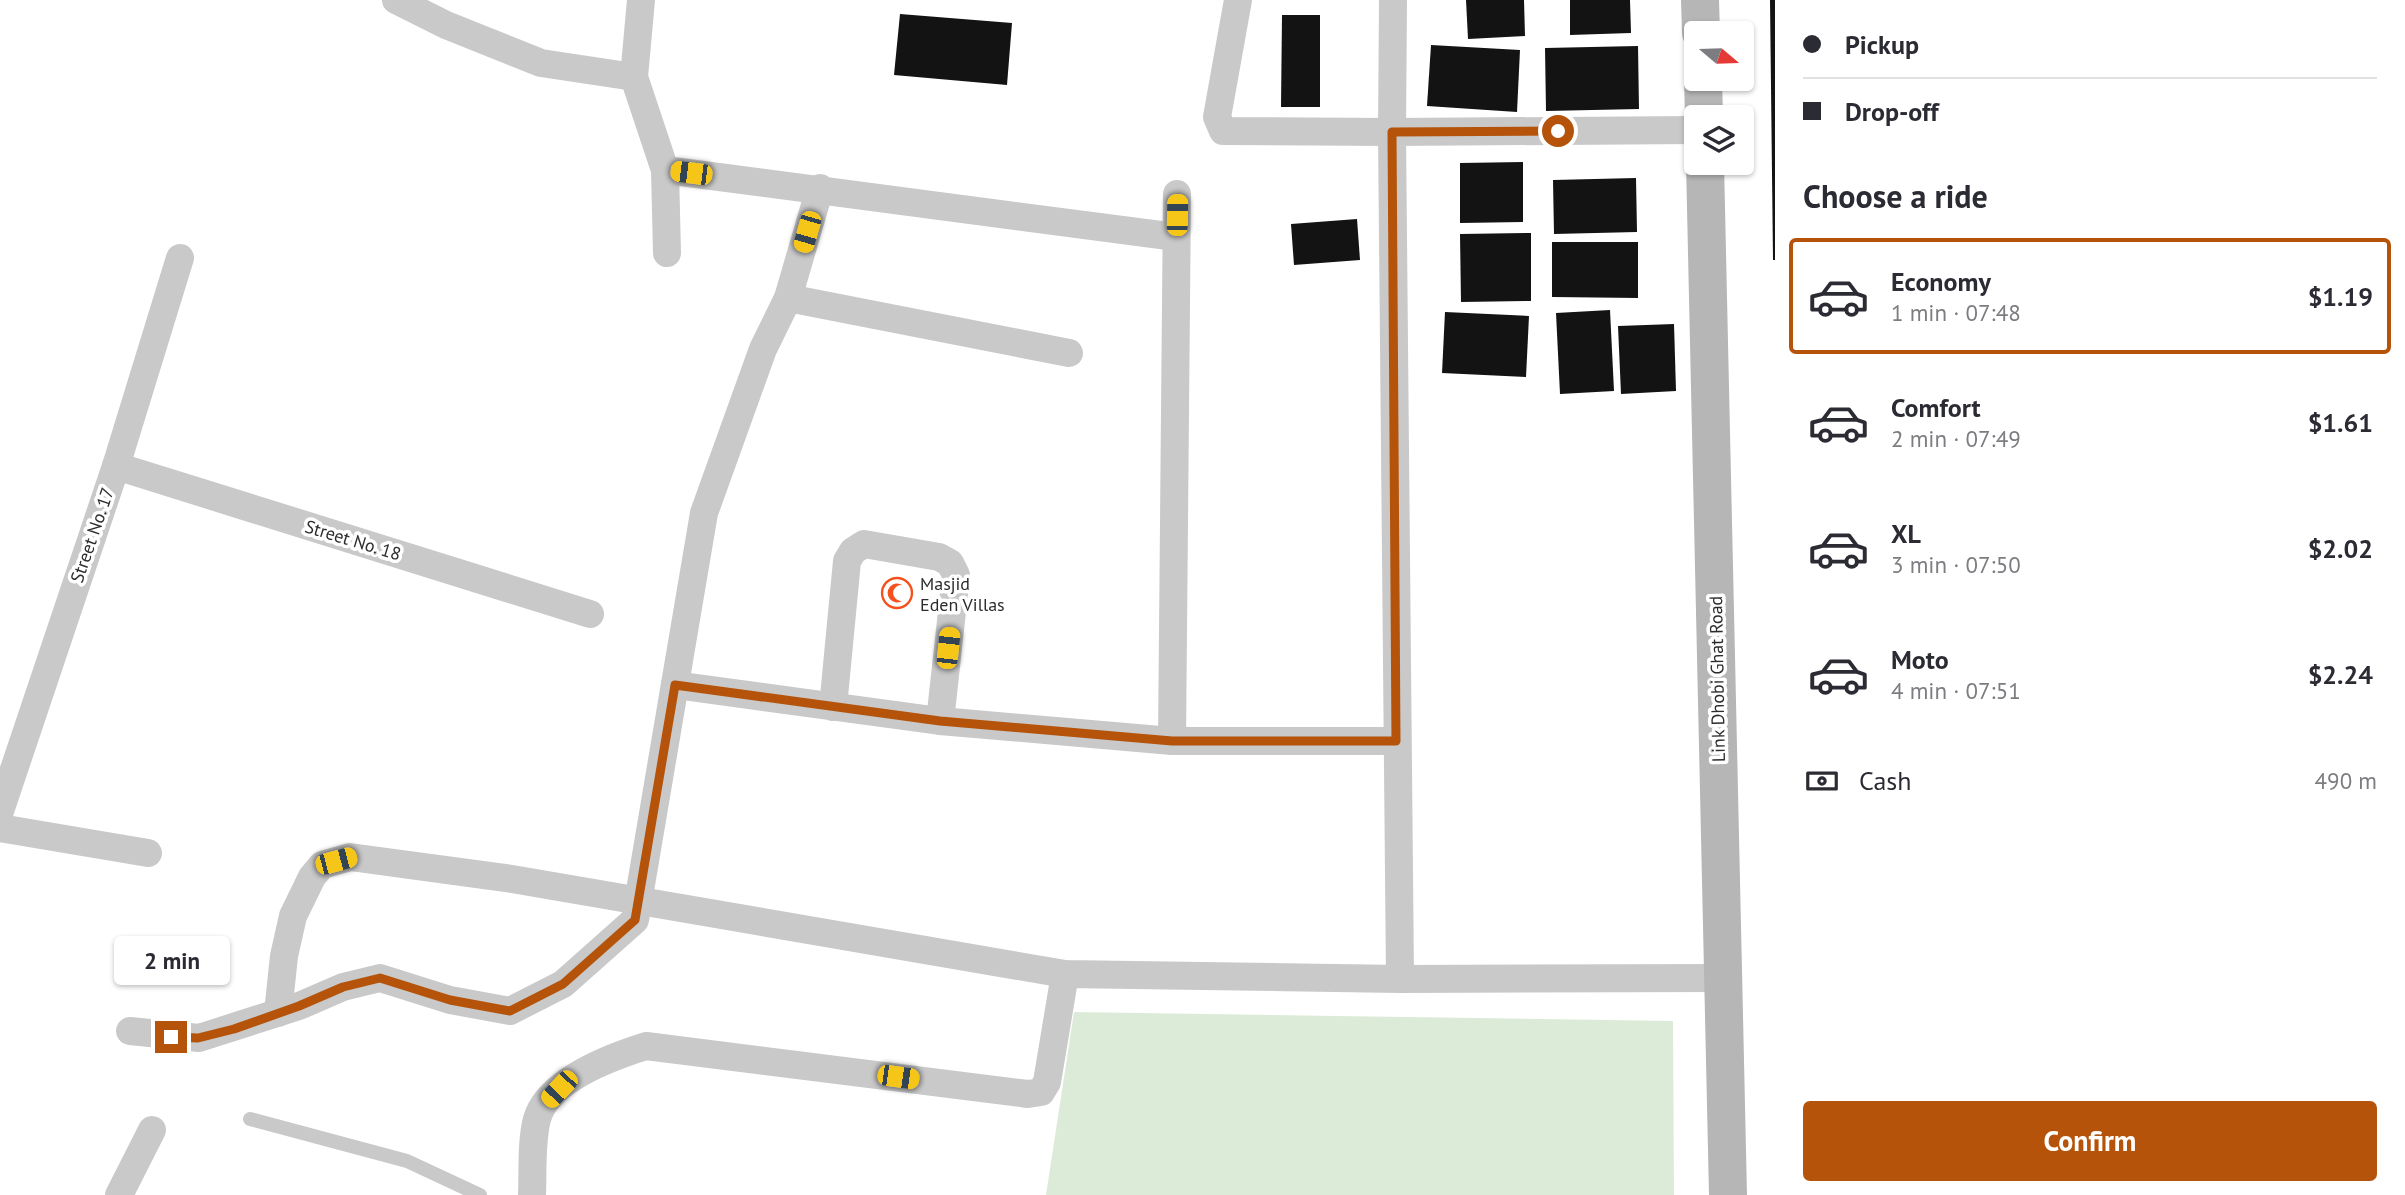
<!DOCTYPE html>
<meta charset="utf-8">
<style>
body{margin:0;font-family:"PT Sans",sans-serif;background:#f2f2f3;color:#2b2b33;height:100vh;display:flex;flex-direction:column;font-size:26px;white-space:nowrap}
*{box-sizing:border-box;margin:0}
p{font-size:23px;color:#7c7c81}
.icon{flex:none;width:38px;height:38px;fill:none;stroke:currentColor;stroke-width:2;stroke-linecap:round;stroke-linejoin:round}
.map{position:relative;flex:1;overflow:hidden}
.sheet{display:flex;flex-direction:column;background:#fff;width:630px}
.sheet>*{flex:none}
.hud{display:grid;align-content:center;height:154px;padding:0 28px;background:#fff}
.needle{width:46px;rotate:109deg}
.controls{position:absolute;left:1684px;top:21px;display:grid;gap:14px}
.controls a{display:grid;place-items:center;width:70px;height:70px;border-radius:7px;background:#fff;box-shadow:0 2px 5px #0004;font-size:35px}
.end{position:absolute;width:32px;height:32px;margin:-16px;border:9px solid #b45309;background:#fff;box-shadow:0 0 0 4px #fff}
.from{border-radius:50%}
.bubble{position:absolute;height:49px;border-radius:7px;background:#fff;box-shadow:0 2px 5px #0004;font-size:23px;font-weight:600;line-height:49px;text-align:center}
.car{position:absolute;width:21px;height:42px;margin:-21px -10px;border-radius:9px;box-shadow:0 0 5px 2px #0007;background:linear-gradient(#f5c518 24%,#345 0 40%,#f5c518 0 76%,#345 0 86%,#f5c518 0)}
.hud b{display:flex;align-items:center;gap:24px;height:66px;font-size:26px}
.hud b+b{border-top:2px solid #e1e1e2}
.hud i{width:18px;height:18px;background:#2b2b33}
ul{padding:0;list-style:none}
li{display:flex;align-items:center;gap:21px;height:116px;margin:0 14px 10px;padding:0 14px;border:4px solid transparent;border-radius:7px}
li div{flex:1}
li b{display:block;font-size:26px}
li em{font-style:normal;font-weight:600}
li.on{border-color:#b45309}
li>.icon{width:63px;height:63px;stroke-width:1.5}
h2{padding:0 28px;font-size:32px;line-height:84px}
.pay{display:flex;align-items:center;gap:18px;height:77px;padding:0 28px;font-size:26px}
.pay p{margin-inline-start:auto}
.action{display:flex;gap:14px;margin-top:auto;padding:14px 28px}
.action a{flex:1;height:80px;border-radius:7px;background:#b45309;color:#fff;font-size:28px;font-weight:600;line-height:80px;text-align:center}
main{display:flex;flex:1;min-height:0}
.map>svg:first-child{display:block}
.green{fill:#dcebd7}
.building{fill:#131313}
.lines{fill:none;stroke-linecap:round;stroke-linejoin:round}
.lane{stroke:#c9c9c9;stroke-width:14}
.street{stroke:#c9c9c9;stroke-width:28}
.secondary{stroke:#b6b6b6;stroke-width:38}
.route{stroke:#b45309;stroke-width:9}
.labels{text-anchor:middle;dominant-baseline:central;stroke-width:7;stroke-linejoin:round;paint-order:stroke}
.street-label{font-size:18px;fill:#2c2c2c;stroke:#fff}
.poi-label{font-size:18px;fill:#2c2c2c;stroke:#fff;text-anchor:start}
</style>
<main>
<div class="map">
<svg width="1775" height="1195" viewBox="0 0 1775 1195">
<rect width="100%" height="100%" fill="#fff"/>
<!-- green -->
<path class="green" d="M1074 1012 1673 1021 1674 1195H1046Z"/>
<!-- building -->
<g class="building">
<path d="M1466 0H1524L1525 36 1468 39Z"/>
<path d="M1570 0H1630L1631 33 1570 35Z"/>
<path d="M1770 0H1775V260H1773Z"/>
<path d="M900 14 1012 23 1007 85 894 75Z"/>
<path d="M1282 15H1320V107H1281Z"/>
<path d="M1431 45 1520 50 1517 112 1427 106Z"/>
<path d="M1638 46 1639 109 1546 111 1545 48Z"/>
<path d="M1523 162V222L1460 223V163Z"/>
<path d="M1636 178 1637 232 1554 234 1553 180Z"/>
<path d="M1357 219 1360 260 1294 265 1291 224Z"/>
<path d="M1531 233V301L1461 302 1460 234Z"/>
<path d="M1552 242H1638V298L1552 297Z"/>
<path d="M1610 310 1614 391 1560 394 1556 313Z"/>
<path d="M1445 312 1529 316 1526 377 1442 373Z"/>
<path d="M1674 324 1676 391 1621 394 1618 326Z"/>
</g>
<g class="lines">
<!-- lane -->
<path class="lane" d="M250 1119 407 1161 480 1195"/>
<!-- street -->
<g class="street">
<path d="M396 0 446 25 541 63 634 77"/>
<path d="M641 0 634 77 665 170 667 253"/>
<path d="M1238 0 1217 117 1223 131 1392 132 1393 0"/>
<path d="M665 170 1176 237"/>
<path d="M788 298 1069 353"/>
<path d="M116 466 590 614"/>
<path d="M675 685 940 721 1172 741H1396"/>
<path d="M833 707 847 561 853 551 864 544 939 557 950 563 956 575 940 721"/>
<path d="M1172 741 1177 194"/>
<path d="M0 811 116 466 180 258"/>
<path d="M0 828 148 853"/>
<path d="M1400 979 1392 132 1696 130"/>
<path d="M278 1013 284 956 293 916 312 877 322 865 350 857 512 879 1065 974 1400 979 1725 978"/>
<path d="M130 1031 199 1038 299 1006 343 987 380 978 450 1000 510 1011 563 984 635 920 704 513 763 349 788 298 820 188"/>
<path d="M119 1195 152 1130"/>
<path d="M532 1195C533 1171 531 1142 537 1119 548 1080 611 1057 646 1046L1028 1094 1041 1092 1047 1082 1065 974"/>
</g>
<!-- secondary -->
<g class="secondary">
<path d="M1700 0 1701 33"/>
<path d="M1703 79 1704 117"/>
<path d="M1705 163 1728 1195"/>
</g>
</g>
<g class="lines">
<!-- route -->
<path class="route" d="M171 1037 198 1038 234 1029 299 1006 343 987 380 978 450 1000 510 1011 563 984 635 920 675 685 940 721 1172 741H1396L1392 132 1558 131"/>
</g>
<!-- icons -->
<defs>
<g id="mosque-ring" transform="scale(1.575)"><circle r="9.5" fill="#fff" stroke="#f5511c" stroke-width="1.5"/><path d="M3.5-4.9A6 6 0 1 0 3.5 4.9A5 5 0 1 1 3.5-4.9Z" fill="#f5511c"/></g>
</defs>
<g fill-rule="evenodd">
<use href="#mosque-ring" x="897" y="593"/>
</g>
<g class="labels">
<!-- street labels -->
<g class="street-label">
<text transform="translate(92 535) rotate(-71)">Street No. 17</text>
<text transform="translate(353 540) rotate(17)">Street No. 18</text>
<text transform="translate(1717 679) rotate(-91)">Link Dhobi Ghat Road</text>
</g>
<!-- poi labels -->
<g class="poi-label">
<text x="920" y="583">Masjid<tspan x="920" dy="21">Eden Villas</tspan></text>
</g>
</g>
</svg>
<div class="controls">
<a><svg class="needle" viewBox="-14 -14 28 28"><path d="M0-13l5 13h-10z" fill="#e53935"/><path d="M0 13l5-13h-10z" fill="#7c7c81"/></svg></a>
<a><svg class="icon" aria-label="layers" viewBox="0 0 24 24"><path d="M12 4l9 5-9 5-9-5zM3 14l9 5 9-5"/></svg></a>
</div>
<i class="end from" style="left:1558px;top:131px"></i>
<i class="end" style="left:171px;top:1037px"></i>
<div class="bubble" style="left:114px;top:936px;width:116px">2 min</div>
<i class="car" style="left:691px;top:173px;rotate:277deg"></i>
<i class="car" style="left:1177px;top:215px;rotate:1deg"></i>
<i class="car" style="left:807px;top:232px;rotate:196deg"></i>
<i class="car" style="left:948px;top:648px;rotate:6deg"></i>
<i class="car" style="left:336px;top:861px;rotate:75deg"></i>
<i class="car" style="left:898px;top:1077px;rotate:98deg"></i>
<i class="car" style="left:559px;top:1089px;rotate:223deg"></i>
</div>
<section class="sheet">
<div class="hud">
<b><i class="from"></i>Pickup</b>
<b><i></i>Drop-off</b>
</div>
<h2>Choose a ride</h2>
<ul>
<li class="on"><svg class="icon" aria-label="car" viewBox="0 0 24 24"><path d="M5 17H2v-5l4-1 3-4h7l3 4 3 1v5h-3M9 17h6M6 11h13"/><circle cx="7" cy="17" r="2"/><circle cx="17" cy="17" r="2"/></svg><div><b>Economy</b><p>1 min · 07:48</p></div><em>$1.19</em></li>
<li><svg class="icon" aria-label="car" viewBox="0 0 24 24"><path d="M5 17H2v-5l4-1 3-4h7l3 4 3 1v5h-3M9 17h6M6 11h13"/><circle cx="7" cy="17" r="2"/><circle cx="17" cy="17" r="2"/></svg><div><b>Comfort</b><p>2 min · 07:49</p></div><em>$1.61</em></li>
<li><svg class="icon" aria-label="car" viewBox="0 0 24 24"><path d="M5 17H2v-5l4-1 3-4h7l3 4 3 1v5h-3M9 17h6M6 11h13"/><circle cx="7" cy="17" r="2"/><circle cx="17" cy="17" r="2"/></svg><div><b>XL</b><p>3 min · 07:50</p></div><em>$2.02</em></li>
<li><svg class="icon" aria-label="car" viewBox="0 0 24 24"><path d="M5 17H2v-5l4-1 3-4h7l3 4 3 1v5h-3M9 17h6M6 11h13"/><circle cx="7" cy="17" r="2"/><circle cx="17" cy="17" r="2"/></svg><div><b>Moto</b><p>4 min · 07:51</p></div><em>$2.24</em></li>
</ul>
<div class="pay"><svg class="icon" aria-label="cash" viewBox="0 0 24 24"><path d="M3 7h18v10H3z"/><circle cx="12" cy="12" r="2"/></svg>Cash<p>490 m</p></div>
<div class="action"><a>Confirm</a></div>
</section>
</main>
